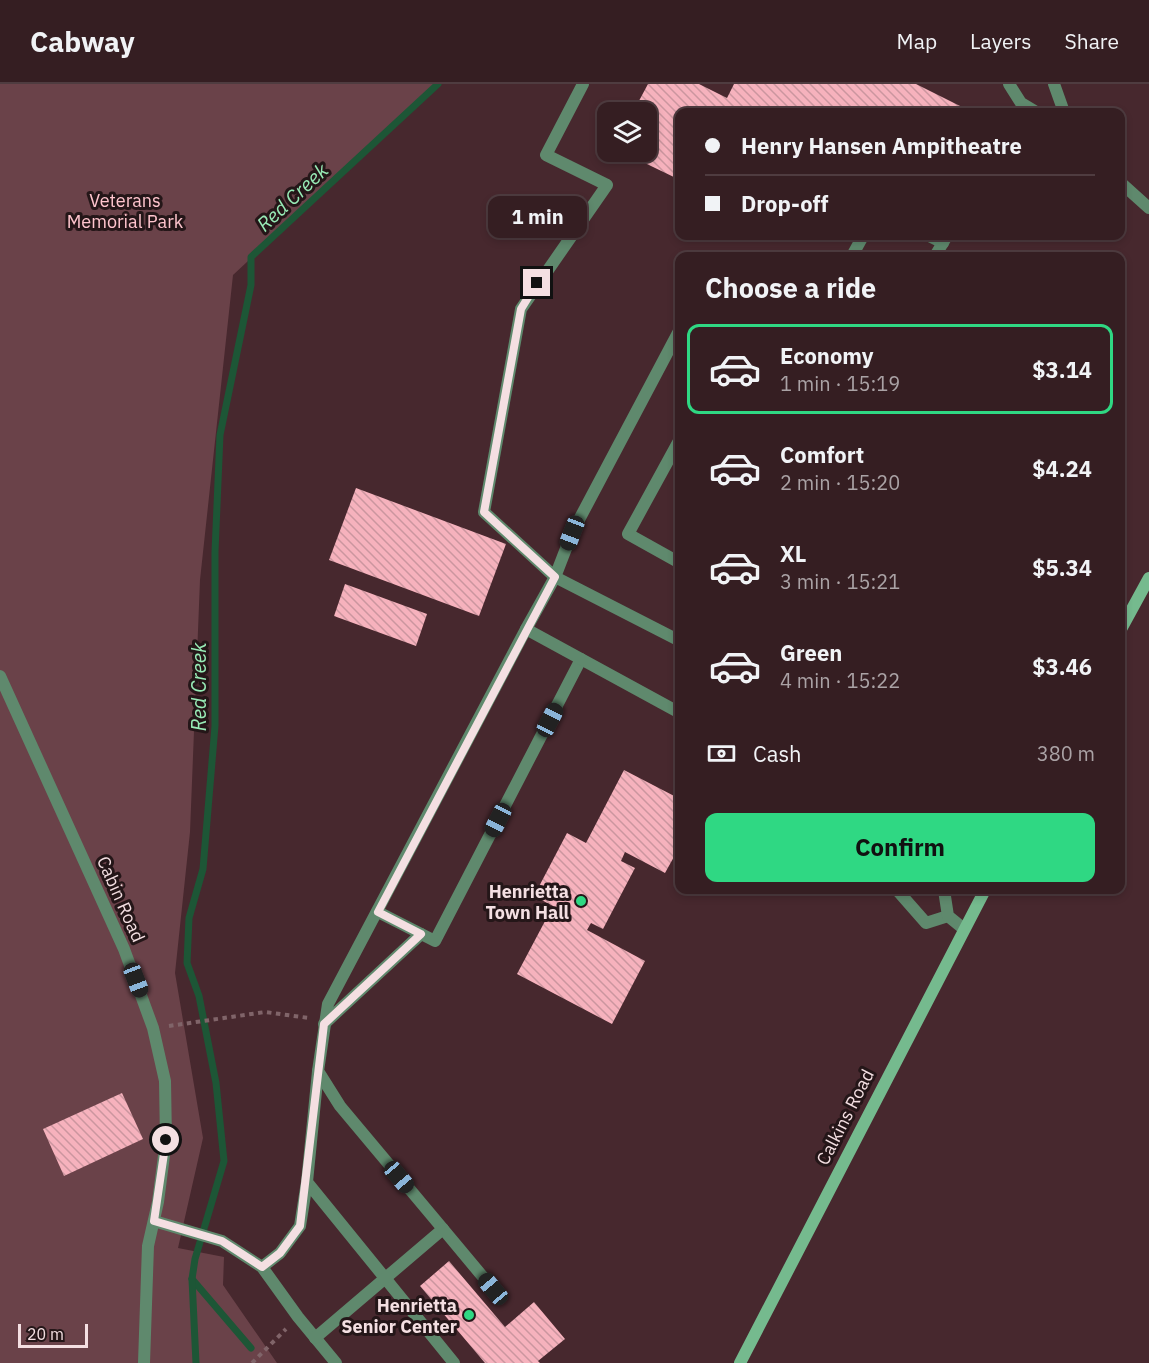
<!DOCTYPE html>
<meta charset="utf-8">
<style>
body{margin:0;font-family:"IBM Plex Sans",sans-serif;background:#402b2f;color:#f1f3f6;height:100vh;display:flex;flex-direction:column;font-size:22px;white-space:nowrap}
*{box-sizing:border-box;margin:0}
p{font-size:20px;color:#aaa2a5}
.icon{flex:none;width:33px;height:33px;fill:none;stroke:currentColor;stroke-width:2;stroke-linecap:round;stroke-linejoin:round}
.map{position:relative;flex:1;overflow:hidden}
.details{position:absolute;left:675px;top:168px;width:450px;height:642px;display:flex;flex-direction:column;background:#351e22;border-radius:12px;box-shadow:0 3px 9px #0003,0 0 0 2px #4f3c40}
.details>*{flex:none}
.guide{position:absolute;left:675px;top:24px;width:450px;height:132px;border-radius:12px;box-shadow:0 3px 9px #0003,0 0 0 2px #4f3c40;display:grid;align-content:center;height:132px;padding:0 30px;background:#351e22}
.buttons{position:absolute;left:597px;top:18px;display:grid;gap:12px}
.buttons a{display:grid;place-items:center;width:60px;height:60px;border-radius:12px;background:#351e22;box-shadow:0 3px 9px #0003,0 0 0 2px #4f3c40;font-size:30px}
.scale{position:absolute;left:18px;bottom:15px;width:70px;box-sizing:border-box;padding-left:6px;border:3px solid #f4dfe2;border-top:0;font-size:16px;line-height:21px;white-space:nowrap;color:#f4dfe2;-webkit-text-stroke:4px #241618;paint-order:stroke}
.end{position:absolute;width:27px;height:27px;margin:-14px;border:8px solid #f4dfe2;background:#111;box-shadow:0 0 0 3px #111}
.from{border-radius:50%}
.bubble{position:absolute;height:42px;border-radius:12px;background:#351e22;box-shadow:0 3px 9px #0003,0 0 0 2px #4f3c40;font-size:20px;font-weight:700;line-height:42px;text-align:center}
.car{position:absolute;width:18px;height:36px;margin:-18px -9px;border-radius:8px;box-shadow:0 0 4px 2px #0007;background:linear-gradient(#222 24%,#8ab4d8 0 40%,#222 0 76%,#8ab4d8 0 86%,#222 0)}
.guide b{display:flex;align-items:center;gap:21px;height:57px;font-size:22px}
.guide b+b{border-top:2px solid #4f3c40}
.guide i{width:15px;height:15px;background:#f1f3f6}
ul{padding:0;list-style:none}
li{display:flex;align-items:center;gap:18px;height:90px;margin:0 12px 9px;padding:0 18px;border:3px solid transparent;border-radius:12px}
li div{flex:1}
li b{display:block;font-size:22px}
li em{font-style:normal;font-weight:700}
li.on{border-color:#2fd883}
li>.icon{width:54px;height:54px;stroke-width:1.5}
h2{padding:0 30px;font-size:27px;line-height:72px}
.pay{display:flex;align-items:center;gap:15px;height:66px;padding:0 30px;font-size:22px}
.pay p{margin-inline-start:auto}
.button{display:flex;gap:12px;margin-top:auto;padding:12px 30px}
.button a{flex:1;height:69px;border-radius:12px;background:#2fd883;color:#111;font-size:24px;font-weight:700;line-height:69px;text-align:center}
header{display:flex;align-items:center;gap:36px;box-sizing:border-box;height:84px;padding:0 30px;background:#351e22;border-bottom:2px solid #4f3c40}
header strong{font-size:28px}
nav{display:flex;gap:33px;margin-inline-start:auto;font-size:21px}
.map>svg:first-child{display:block}
.park{fill:#6a4249}
.lines{fill:none;stroke-linecap:round;stroke-linejoin:round}
.stream{stroke:#1d5636;stroke-width:7}
.building{fill:url(#building-back-hatch)}
.path{stroke:#806469;stroke-width:4;stroke-dasharray:4.5 4.5;stroke-linecap:butt}
.lane{stroke:#5f896d;stroke-width:12}
.street{stroke:#5f896d;stroke-width:12}
.secondary{stroke:#75ba8e;stroke-width:12}
.route{stroke:#f4dfe2;stroke-width:8}
.poi-dot{fill:#2fd883;stroke:#241618;stroke-width:2}
.labels{text-anchor:middle;dominant-baseline:central;stroke-width:6;stroke-linejoin:round;paint-order:stroke}
.park-label{font-size:18px;fill:#ffc5ce;stroke:#241618}
.poi-label{font-size:18px;font-weight:bold;fill:#f4dfe2;stroke:#241618;text-anchor:end}
.street-label{font-size:18px;fill:#f4dfe2;stroke:#241618}
.water-label{font-size:20px;font-style:italic;fill:#98ebb6;stroke:#241618}
</style>
<header>
<strong>Cabway</strong>
<nav><a>Map</a><a>Layers</a><a>Share</a></nav>
</header>
<div class="map">
<svg width="1149" height="1279" viewBox="0 0 1149 1279">
<defs>
<pattern id="building-back-hatch" width="6" height="6" patternUnits="userSpaceOnUse" patternTransform="scale(1.5)"><rect width="6" height="6" fill="#f6b2bd"/><path d="M-1 5l2 2M0 0l6 6M5-1l2 2" fill="none" stroke="#cb969f"/></pattern>
</defs>
<rect width="100%" height="100%" fill="#47282e"/>
<!-- park -->
<path class="park" d="M0 0H438L233 191 200 496 190 748 175 889 203 1054 178 1164 224 1173 223 1201 277 1279H0Z"/>
<g class="lines">
<!-- stream -->
<g class="stream">
<path d="M192 1195 251 1264"/>
<path d="M196 1279 192 1195 195 1175 224 1077 216 999 199 912 187 879 189 834 203 785 215 642V468L220 351 251 201V173L438 0"/>
</g>
</g>
<!-- building -->
<g class="building">
<path d="M648 0H699L727 14 734 0H916L962 23 960 28H680V96L622 68H646V28H633Z"/>
<path d="M788 152H804L801 158Z"/>
<path d="M356 404 506 460 479 532 329 476Z"/>
<path d="M345 500 427 530 416 562 334 532Z"/>
<path d="M624 686 680 715V762L665 789 625 768 621 777 635 784 603 845 591 839 587 846 645 877 612 940 517 890 553 822 534 812 567 749 586 759Z"/>
<path d="M122 1009 143 1055 64 1092 43 1045Z"/>
<path d="M449 1177 505 1243 534 1218 565 1255 538 1277 540 1279H485L420 1202Z"/>
</g>
<g class="lines">
<!-- path -->
<g class="path">
<path d="M169 942 265 928 309 934"/>
<path d="M252 1279 286 1245"/>
</g>
<!-- lane -->
<g class="lane">
<path d="M583 0 546 71 607 101 521 225 484 428 555 493 572 449 680 245"/>
<path d="M1009 0 1021 19 1036 28"/>
<path d="M1054 0 1064 28"/>
<path d="M1120 98 1149 124"/>
<path d="M929 152 943 159"/>
<path d="M718 172H721"/>
<path d="M852 172 863 152"/>
<path d="M935 172 947 152"/>
<path d="M680 355 628 450 680 479"/>
<path d="M0 592 124 865 153 944 165 997 166 1056 158 1118 148 1162 144 1279"/>
<path d="M378 828 435 857 581 575"/>
<path d="M324 940 421 850"/>
<path d="M318 987 307 1098 454 1279"/>
<path d="M154 1137 222 1157 262 1183 298 1233 336 1279"/>
<path d="M443 1145 340 1022 318 987 328 920 526 545"/>
<path d="M262 1183 280 1169 300 1142 307 1098"/>
<path d="M315 1254 443 1145 493 1205"/>
</g>
<!-- street -->
<g class="street">
<path d="M680 557 555 493 526 545 680 629"/>
<path d="M897 806 926 839 948 832"/>
<path d="M944 806 948 832 964 845"/>
</g>
<!-- secondary -->
<g class="secondary">
<path d="M1120 547 1149 494"/>
<path d="M740 1279 985 806"/>
</g>
</g>
<g class="lines">
<!-- route -->
<path class="route" d="M166 1056 154 1137 222 1157 262 1183 280 1169 300 1142 324 940 421 850 378 828 555 493 484 428 521 225 537 199"/>
</g>
<!-- markers -->
<g class="poi-dot">
<circle cx="581" cy="817" r="6"/>
<circle cx="469" cy="1231" r="6"/>
</g>
<g class="labels">
<!-- park labels -->
<g class="park-label">
<text x="125" y="116">Veterans<tspan x="125" dy="21">Memorial Park</tspan></text>
</g>
<!-- poi labels -->
<g class="poi-label">
<text x="569" y="807">Henrietta<tspan x="569" dy="21">Town Hall</tspan></text>
<text x="457" y="1221">Henrietta<tspan x="457" dy="21">Senior Center</tspan></text>
</g>
<!-- street labels -->
<g class="street-label">
<text transform="translate(121 815) rotate(66)">Cabin Road</text>
<text transform="translate(845 1033) rotate(-63)">Calkins Road</text>
</g>
<!-- water labels -->
<g class="water-label">
<text transform="translate(292 113) rotate(-43)">Red Creek</text>
<text transform="translate(198 603) rotate(-90)">Red Creek</text>
</g>
</g>
</svg>
<div class="buttons">
<a><svg class="icon" aria-label="layers" viewBox="0 0 24 24"><path d="M12 4l9 5-9 5-9-5zM3 14l9 5 9-5"/></svg></a>
</div>
<div class="scale">20 m</div>
<i class="end from" style="left:166px;top:1056px"></i>
<i class="end" style="left:537px;top:199px"></i>
<div class="bubble" style="left:488px;top:112px;width:99px">1 min</div>
<i class="car" style="left:572px;top:449px;rotate:201deg"></i>
<i class="car" style="left:550px;top:636px;rotate:27deg"></i>
<i class="car" style="left:498px;top:736px;rotate:207deg"></i>
<i class="car" style="left:136px;top:896px;rotate:159deg"></i>
<i class="car" style="left:399px;top:1093px;rotate:140deg"></i>
<i class="car" style="left:493px;top:1205px;rotate:320deg"></i>
<div class="guide">
<b><i class="from"></i>Henry Hansen Ampitheatre</b>
<b><i></i>Drop-off</b>
</div>
<section class="details">
<h2>Choose a ride</h2>
<ul>
<li class="on"><svg class="icon" aria-label="car" viewBox="0 0 24 24"><path d="M5 17H2v-5l4-1 3-4h7l3 4 3 1v5h-3M9 17h6M6 11h13"/><circle cx="7" cy="17" r="2"/><circle cx="17" cy="17" r="2"/></svg><div><b>Economy</b><p>1 min · 15:19</p></div><em>$3.14</em></li>
<li><svg class="icon" aria-label="car" viewBox="0 0 24 24"><path d="M5 17H2v-5l4-1 3-4h7l3 4 3 1v5h-3M9 17h6M6 11h13"/><circle cx="7" cy="17" r="2"/><circle cx="17" cy="17" r="2"/></svg><div><b>Comfort</b><p>2 min · 15:20</p></div><em>$4.24</em></li>
<li><svg class="icon" aria-label="car" viewBox="0 0 24 24"><path d="M5 17H2v-5l4-1 3-4h7l3 4 3 1v5h-3M9 17h6M6 11h13"/><circle cx="7" cy="17" r="2"/><circle cx="17" cy="17" r="2"/></svg><div><b>XL</b><p>3 min · 15:21</p></div><em>$5.34</em></li>
<li><svg class="icon" aria-label="car" viewBox="0 0 24 24"><path d="M5 17H2v-5l4-1 3-4h7l3 4 3 1v5h-3M9 17h6M6 11h13"/><circle cx="7" cy="17" r="2"/><circle cx="17" cy="17" r="2"/></svg><div><b>Green</b><p>4 min · 15:22</p></div><em>$3.46</em></li>
</ul>
<div class="pay"><svg class="icon" aria-label="cash" viewBox="0 0 24 24"><path d="M3 7h18v10H3z"/><circle cx="12" cy="12" r="2"/></svg>Cash<p>380 m</p></div>
<div class="button"><a>Confirm</a></div>
</section>
</div>
